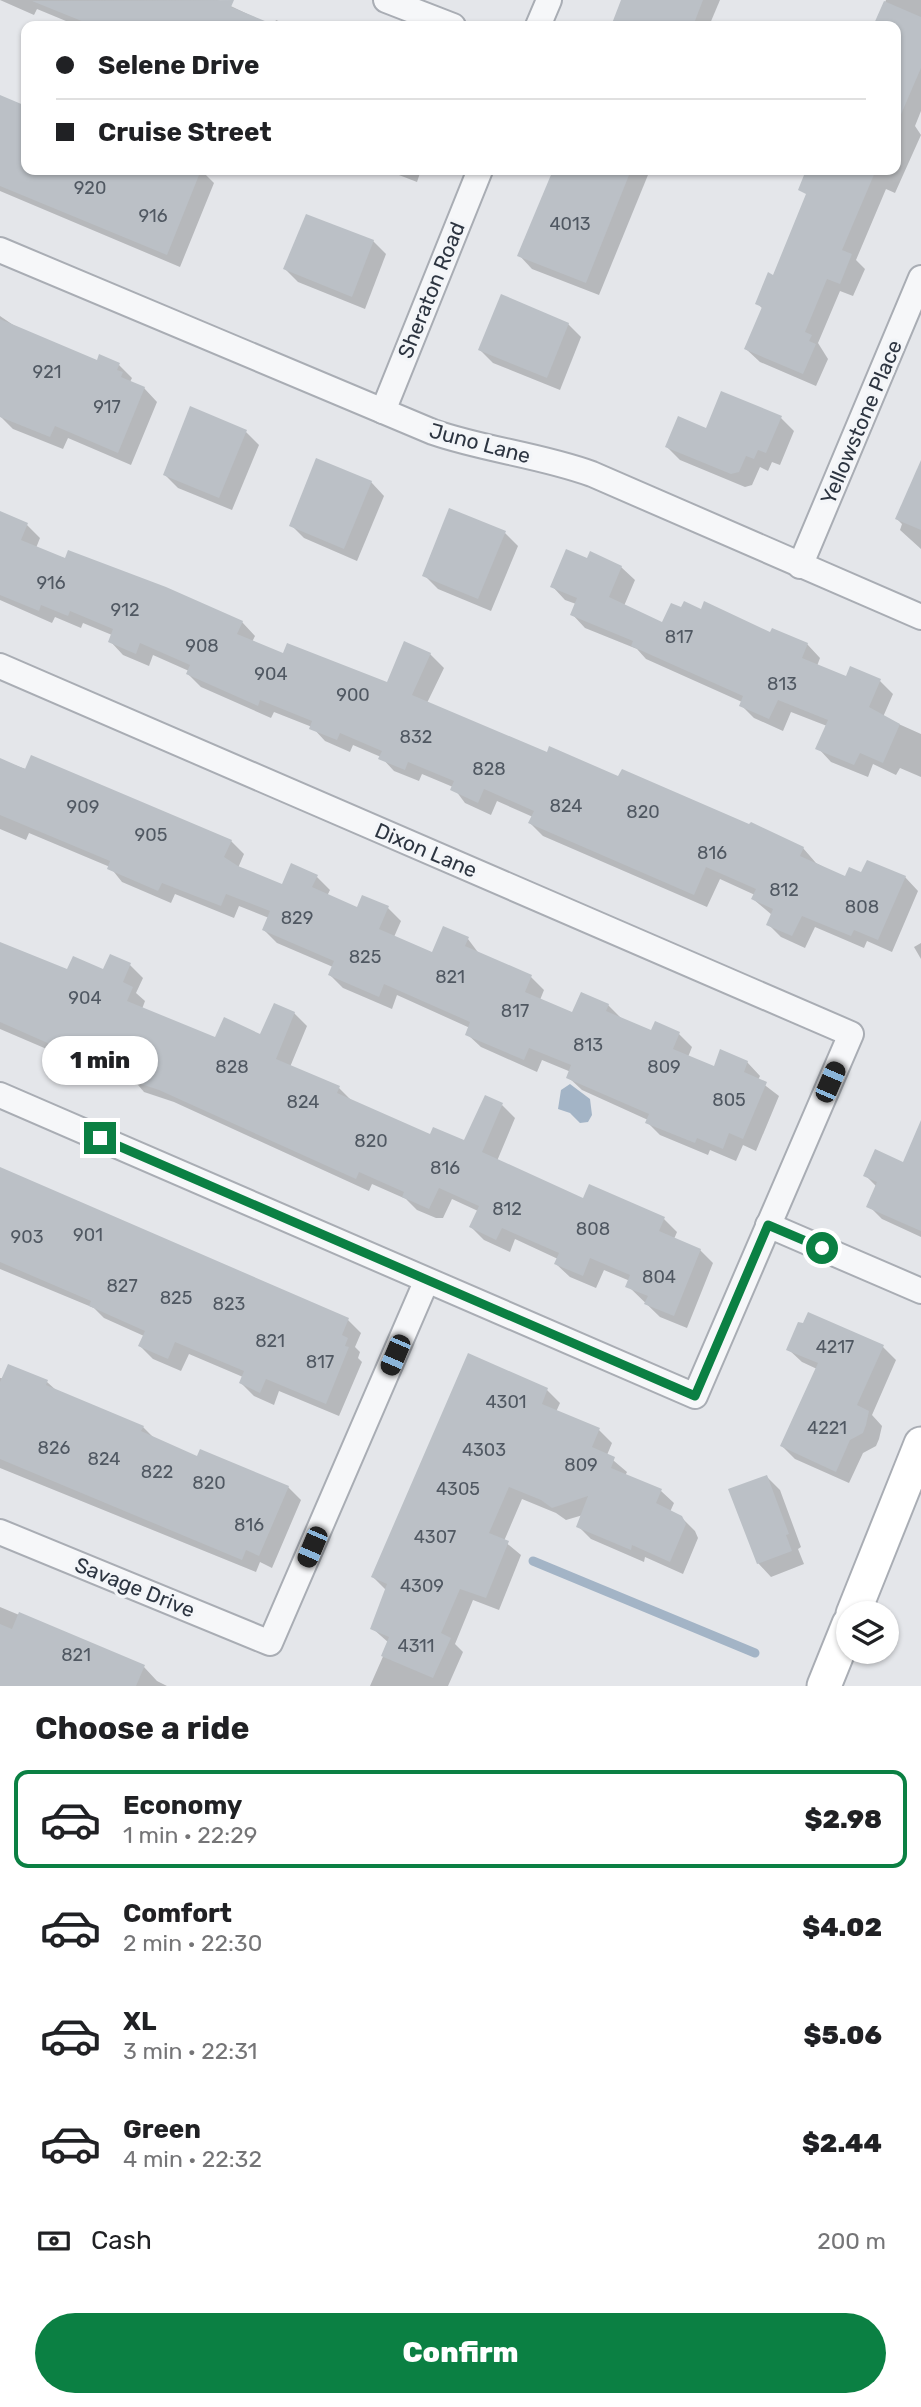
<!DOCTYPE html>
<meta charset="utf-8">
<style>
body{margin:0;font-family:Rubik,sans-serif;background:#f2f2f2;color:#202124;height:100vh;display:flex;flex-direction:column;font-size:26px;white-space:nowrap}
*{box-sizing:border-box;margin:0}
p{font-size:23px;color:#757577}
.icon{flex:none;width:38px;height:38px;fill:none;stroke:currentColor;stroke-width:2;stroke-linecap:round;stroke-linejoin:round}
.map{position:relative;height:1686px;overflow:hidden}
.side{display:flex;flex-direction:column;background:#fff;flex:1}
.side>*{flex:none}
.guide{position:absolute;left:21px;top:21px;width:880px;height:154px;border-radius:14px;box-shadow:0 2px 5px #0004;display:grid;align-content:center;height:154px;padding:0 35px;background:#fff}
.fabs{position:absolute;left:836px;top:1601px;display:grid;gap:14px}
.fabs a{display:grid;place-items:center;width:63px;height:63px;border-radius:50%;background:#fff;box-shadow:0 2px 5px #0004;font-size:35px}
.end{position:absolute;width:32px;height:32px;margin:-16px;border:9px solid #0b8043;background:#fff;box-shadow:0 0 0 4px #fff}
.from{border-radius:50%}
.bubble{position:absolute;height:49px;border-radius:24px;background:#fff;box-shadow:0 2px 5px #0004;font-size:23px;font-weight:800;line-height:49px;text-align:center}
.car{position:absolute;width:21px;height:42px;margin:-21px -10px;border-radius:9px;box-shadow:0 0 5px 2px #0007;background:linear-gradient(#222 24%,#8ab4d8 0 40%,#222 0 76%,#8ab4d8 0 86%,#222 0)}
.guide b{display:flex;align-items:center;gap:24px;height:66px;font-size:26px}
.guide b+b{border-top:2px solid #e0e0e0}
.guide i{width:18px;height:18px;background:#202124}
ul{padding:0;list-style:none}
li{display:flex;align-items:center;gap:21px;height:98px;margin:0 14px 10px;padding:0 21px;border:4px solid transparent;border-radius:14px}
li div{flex:1}
li b{display:block;font-size:26px}
li em{font-style:normal;font-weight:800}
li.on{border-color:#0b8043}
li>.icon{width:63px;height:63px;stroke-width:1.5}
h2{padding:0 35px;font-size:32px;line-height:84px}
.pay{display:flex;align-items:center;gap:18px;height:77px;padding:0 35px;font-size:26px}
.pay p{margin-inline-start:auto}
.button{display:flex;gap:14px;margin-top:auto;padding:14px 35px}
.button a{flex:1;height:80px;border-radius:42px;background:#0b8043;color:#fff;font-size:28px;font-weight:800;line-height:80px;text-align:center}
.map>svg:first-child{display:block}
.water{fill:#a3b4c6}
.shadow{fill:#0003}
.lines{fill:none;stroke-linecap:round;stroke-linejoin:round}
.stream{stroke:#a3b4c6;stroke-width:9}
.building{fill:#bbc0c6}
.street-casing{stroke:#a9adb4;stroke-width:28}
.secondary-casing{stroke:#a9adb4;stroke-width:37}
.street{stroke:#f6f7f9;stroke-width:24}
.secondary{stroke:#fff;stroke-width:33}
.route{stroke:#0b8043;stroke-width:9}
.labels{text-anchor:middle;dominant-baseline:central;stroke-width:7;stroke-linejoin:round;paint-order:stroke}
.number-label{font-size:18px;fill:#505862}
.street-label{font-size:21px;fill:#2d3541;stroke:#f3f5f8}
</style>
<div class="map">
<svg width="921" height="1686" viewBox="0 0 921 1686">
<rect width="100%" height="100%" fill="#e4e6ea"/>
<!-- water -->
<path class="water" d="M570 1084 590 1099 592 1115 588 1122 580 1123 570 1113 558 1109 561 1090Z"/>
<!-- shadow -->
<g class="shadow">
<path d="M0 0H218L273 26H78L37 9 34 15Z"/>
<path d="M624 0H720L709 26H613Z"/>
<path d="M886 0H921V111L915 126 921 135 895 193 886 189 856 260 865 269 853 296 840 291 818 343 828 359 816 386 760 362 746 349 763 309 757 303 773 277 817 170H896V26H875Z"/>
<path d="M276 20 291 26H273Z"/>
<path d="M0 96 26 108V170H201L214 183 180 267 0 191Z"/>
<path d="M386 170H421L417 182Z"/>
<path d="M554 170H650L599 295 532 269 519 255Z"/>
<path d="M373 241 386 254 365 309 298 282 285 269Z"/>
<path d="M0 316 22 331 98 362 119 365 132 378 130 382 144 388 157 402 131 465 68 438 63 449 13 429 0 416Z"/>
<path d="M568 324 581 337 560 390 493 363 480 350Z"/>
<path d="M781 418 794 431 780 465 772 462 768 471 760 467 752 485 745 487 680 460 667 447 707 430Z"/>
<path d="M246 432 259 445 232 510 178 488 165 475Z"/>
<path d="M921 464V549L900 530 902 524 897 519Z"/>
<path d="M371 482 384 496 357 561 304 538 291 525Z"/>
<path d="M0 514 27 525 40 538 36 548 242 622 255 636 252 642 284 655 388 685 405 643 430 654 444 668 427 703 547 754 803 848 816 863 846 879 862 875 905 877 918 891 892 952 867 941 864 948 815 927 805 948 781 937 768 924 772 915 753 899 755 895 720 879 707 907 543 836 530 823 533 817 497 801 491 815 465 803 453 787 422 774 419 781 394 771 381 757 353 745 350 752 325 741 312 727 274 712 271 718 201 687 188 674 189 671 153 655 149 666 123 655 110 641 112 635 83 623 81 628 55 617 52 623 0 600Z"/>
<path d="M505 533 518 546 491 611 438 589 425 576Z"/>
<path d="M588 560 621 567 635 580 624 606 662 625 771 634 807 644 820 658 817 666 847 678 880 681 893 694 883 717 921 734V777L900 768 896 775 873 764 868 777 831 762 818 748 827 726 791 712 783 731 754 718 741 705 742 702 646 659 637 649 585 628 572 614 576 604 565 600 552 586Z"/>
<path d="M0 760 231 841 244 854 238 868 283 886 317 877 330 890 327 896 358 909 388 908 401 921 394 937 433 954 444 928 468 939 480 955 531 977 544 990 540 1000 573 1014 608 1005 622 1019 652 1032 679 1034 692 1047 688 1057 715 1068 747 1062 760 1076 758 1080 779 1096 756 1151 743 1145 736 1161 710 1150 708 1155 660 1135 647 1122 648 1120 582 1090 568 1077 571 1072 542 1060 537 1072 481 1047 467 1034 470 1028 397 995 392 1009 343 988 330 975 333 967 277 943 264 930 269 918 239 906 234 918 175 894 171 903 122 882 110 867 29 833 26 840 0 829Z"/>
<path d="M921 943V959L914 947Z"/>
<path d="M0 944 68 971H104L130 965 143 978 136 993 145 1001 142 1009 216 1040 261 1036 294 1013 307 1026 290 1067 339 1088 353 1102 431 1136 465 1143 502 1105 515 1118 497 1161 584 1200 664 1219 677 1232 674 1239 700 1250 713 1263 687 1328 660 1317 628 1286 630 1281 604 1270 596 1288 570 1277 556 1264 558 1259 515 1239 510 1252 484 1240 471 1227 478 1211 452 1199 443 1218H436L417 1210 406 1199 372 1184 369 1191 174 1102 144 1092 132 1078 93 1062 91 1068 0 1029Z"/>
<path d="M921 1124V1237L882 1219 869 1206 877 1187 866 1176 903 1164Z"/>
<path d="M0 1170 348 1320 361 1333 355 1347 360 1352 358 1358 362 1362 339 1416 279 1391 274 1405 254 1396 241 1383 243 1377 189 1354 181 1371 153 1359 140 1346 144 1336 104 1318 94 1308 0 1269Z"/>
<path d="M883 1347 896 1360 872 1415 882 1426 879 1439 876 1446 863 1453 849 1483 795 1459 782 1446 817 1369 802 1362 788 1349Z"/>
<path d="M0 1378 47 1382 57 1391 143 1427 155 1439 198 1458 288 1487 301 1500 272 1568 260 1562 256 1572 0 1468Z"/>
<path d="M547 1390 560 1403 556 1412 599 1430 612 1443 607 1455 627 1472 625 1476 661 1491 674 1503 670 1512 681 1517 695 1531 698 1538 683 1574 645 1557 644 1562 591 1539 578 1526 583 1515 566 1520 556 1513 522 1499 504 1541 521 1555 499 1610 473 1600 455 1644 463 1652 448 1686H370L389 1643 372 1628 386 1590 373 1577Z"/>
<path d="M767 1477 780 1490 801 1547 798 1549 804 1564 771 1577 758 1563Z"/>
<path d="M0 1607 144 1667 157 1681 167 1686H0Z"/>
</g>
<g class="lines">
<!-- stream -->
<path class="stream" d="M533 1561 755 1653"/>
</g>
<!-- building -->
<g class="building">
<path d="M234 0 231 7 277 26H94L32 1Z"/>
<path d="M621 0H703L693 26H611Z"/>
<path d="M884 1 921 17V68L896 126V26H873Z"/>
<path d="M0 95 26 106V170H201L167 255 0 186Z"/>
<path d="M553 170H631L586 283 517 256Z"/>
<path d="M806 170H876L842 250 852 254 840 284 827 279 805 332 812 335 809 341 816 344 803 374 744 349 762 307 755 304 768 272 773 275 806 194 798 190Z"/>
<path d="M306 214 374 240 352 297 283 269Z"/>
<path d="M501 294 569 323 547 378 478 350Z"/>
<path d="M0 319 97 360 99 354 120 363 117 370 123 372 121 377 145 387 118 453 55 426 50 437 0 417Z"/>
<path d="M721 391 782 416 766 453 758 450 754 459 746 456 739 472 731 474 665 447 678 416 706 428Z"/>
<path d="M190 406 247 430 219 498 163 475Z"/>
<path d="M316 458 372 481 344 549 289 526Z"/>
<path d="M921 460V530L895 519Z"/>
<path d="M449 508 506 531 478 599 422 576Z"/>
<path d="M0 511 28 523 21 540 65 558 68 550 166 587 243 621 237 634 283 653 287 643 387 682 404 641 431 653 412 695 547 752 549 746 618 776 622 769 749 824 751 822 804 847 800 856 845 876 849 867 861 872 867 860 906 876 878 940 854 930 851 936 802 916 792 936 766 925 773 909 751 899 756 889 706 867 694 895 528 823 534 811 484 789 478 803 450 790 454 781 408 762 405 770 378 759 382 751 340 733 337 740 309 729 312 721 260 700 258 706 186 674 190 665 140 643 136 654 108 642 113 629 70 611 68 616 41 605 39 611 0 595Z"/>
<path d="M566 549 587 558 590 551 622 566 609 597 662 622 671 603 681 607 684 601 701 609 704 601 770 632 772 628 808 643 802 658 846 676 850 666 881 679 869 707 900 724 883 763 860 753 854 765 815 749 828 720 778 700 769 719 739 706 743 696 631 646 633 641 570 615 577 598 550 587Z"/>
<path d="M31 755 232 840 224 857 238 866 282 884 291 863 318 875 312 887 357 907 362 895 389 906 379 929 432 952 443 926 469 937 465 946 532 975 525 992 572 1012 581 992 609 1004 606 1011 651 1030 655 1021 680 1032 673 1049 714 1066 720 1049 748 1061 744 1072 767 1082 743 1139 729 1133 723 1149 697 1138 695 1143 645 1123 649 1114 566 1078 571 1065 529 1048 524 1060 465 1035 470 1022 384 984 379 997 328 975 334 961 262 930 270 911 226 894 221 906 162 883 158 891 107 869 110 861 0 815V758L25 769Z"/>
<path d="M0 942 67 969 73 956 103 969 110 954 131 963 123 982 133 987 127 1001 215 1037 224 1017 260 1034 274 1003 295 1012 276 1059 340 1086 337 1093 430 1134 433 1127 464 1140 485 1095 503 1103 482 1152 583 1198 589 1184 665 1217 659 1231 701 1249 674 1316 644 1304 648 1296 625 1287 630 1275 590 1258 583 1276 554 1264 559 1253 502 1228 496 1240 469 1227 479 1206 439 1188 429 1209 402 1197 404 1192 359 1172 356 1179 159 1090 129 1080 132 1072 80 1050 77 1056 0 1022Z"/>
<path d="M921 1120V1231L866 1207 877 1182 863 1176 875 1149 903 1162Z"/>
<path d="M0 1167 349 1318 342 1335 348 1338 345 1346 349 1347 326 1404 266 1379 260 1393 239 1383 244 1371 175 1342 168 1359 138 1346 145 1331 89 1306 91 1301 0 1262Z"/>
<path d="M808 1312 884 1345 857 1405 869 1411 866 1425 863 1433 850 1440 836 1472 780 1446 818 1363 786 1350 798 1322 803 1323Z"/>
<path d="M468 1353 548 1388 542 1404 600 1428 592 1447 615 1457 611 1468 662 1489 656 1503 682 1516 686 1524 670 1562 632 1545 631 1550 576 1527 588 1496 552 1508 541 1500 509 1487 489 1533 509 1541 486 1598 460 1589 441 1633 451 1638 433 1678 381 1656 389 1637 370 1629 387 1584 371 1577Z"/>
<path d="M8 1364 48 1380 46 1385 144 1426 141 1431 197 1456 200 1449 289 1486 259 1556 246 1550 242 1560 0 1459V1382Z"/>
<path d="M767 1475 789 1534 786 1535 792 1551 757 1564 728 1489Z"/>
<path d="M19 1612 145 1665 136 1686H0V1624L12 1629Z"/>
</g>
<g class="lines">
<!-- street casing -->
<g class="street-casing">
<g id="street">
<path d="M386 0 453 26"/>
<path d="M538 26 549 0"/>
<path d="M0 250 433 432C485 450 540 455 592 474L921 617"/>
<path d="M383 411 480 170"/>
<path d="M800 566 921 278"/>
<path d="M0 666 851 1034 695 1396 0 1095"/>
<path d="M768 1225 921 1291"/>
<path d="M0 1532 270 1643 426 1282"/>
</g>
</g>
<!-- secondary casing -->
<g class="secondary-casing">
<g id="secondary">
<path d="M853 1614 921 1444"/>
<path d="M824 1686 849 1624"/>
</g>
</g>
<!-- street -->
<use href="#street" class="street"/>
<!-- secondary -->
<use href="#secondary" class="secondary"/>
</g>
<g class="lines">
<!-- route -->
<path class="route" d="M100 1138 695 1396 768 1225 822 1248"/>
</g>
<g class="labels">
<!-- number labels -->
<g class="number-label">
<text x="90" y="188">920</text>
<text x="153" y="216">916</text>
<text x="570" y="224">4013</text>
<text x="47" y="372">921</text>
<text x="107" y="407">917</text>
<text x="51" y="583">916</text>
<text x="125" y="610">912</text>
<text x="679" y="637">817</text>
<text x="202" y="646">908</text>
<text x="271" y="674">904</text>
<text x="782" y="684">813</text>
<text x="353" y="695">900</text>
<text x="416" y="737">832</text>
<text x="489" y="769">828</text>
<text x="566" y="806">824</text>
<text x="83" y="807">909</text>
<text x="643" y="812">820</text>
<text x="151" y="835">905</text>
<text x="712" y="853">816</text>
<text x="784" y="890">812</text>
<text x="862" y="907">808</text>
<text x="297" y="918">829</text>
<text x="365" y="957">825</text>
<text x="450" y="977">821</text>
<text x="85" y="998">904</text>
<text x="515" y="1011">817</text>
<text x="588" y="1045">813</text>
<text x="232" y="1067">828</text>
<text x="664" y="1067">809</text>
<text x="729" y="1100">805</text>
<text x="303" y="1102">824</text>
<text x="371" y="1141">820</text>
<text x="445" y="1168">816</text>
<text x="507" y="1209">812</text>
<text x="593" y="1229">808</text>
<text x="88" y="1235">901</text>
<text x="27" y="1237">903</text>
<text x="659" y="1277">804</text>
<text x="122" y="1286">827</text>
<text x="176" y="1298">825</text>
<text x="229" y="1304">823</text>
<text x="270" y="1341">821</text>
<text x="835" y="1347">4217</text>
<text x="320" y="1362">817</text>
<text x="506" y="1402">4301</text>
<text x="827" y="1428">4221</text>
<text x="54" y="1448">826</text>
<text x="484" y="1450">4303</text>
<text x="104" y="1459">824</text>
<text x="581" y="1465">809</text>
<text x="157" y="1472">822</text>
<text x="209" y="1483">820</text>
<text x="458" y="1489">4305</text>
<text x="249" y="1525">816</text>
<text x="435" y="1537">4307</text>
<text x="422" y="1586">4309</text>
<text x="416" y="1646">4311</text>
<text x="76" y="1655">821</text>
</g>
<!-- street labels -->
<g class="street-label">
<text transform="translate(431 290) rotate(-68)">Sheraton Road</text>
<text transform="translate(861 422) rotate(-67)">Yellowstone Place</text>
<text transform="translate(480 443) rotate(15)">Juno Lane</text>
<text transform="translate(426 850) rotate(23)">Dixon Lane</text>
<text transform="translate(135 1587) rotate(22)">Savage Drive</text>
</g>
</g>
</svg>
<div class="fabs">
<a><svg class="icon" aria-label="layers" viewBox="0 0 24 24"><path d="M12 4l9 5-9 5-9-5zM3 14l9 5 9-5"/></svg></a>
</div>
<i class="end from" style="left:822px;top:1248px"></i>
<i class="end" style="left:100px;top:1138px"></i>
<div class="bubble" style="left:42px;top:1036px;width:116px">1 min</div>
<i class="car" style="left:830px;top:1082px;rotate:23deg"></i>
<i class="car" style="left:395px;top:1355px;rotate:203deg"></i>
<i class="car" style="left:312px;top:1547px;rotate:203deg"></i>
<div class="guide">
<b><i class="from"></i>Selene Drive</b>
<b><i></i>Cruise Street</b>
</div>
</div>
<section class="side">
<h2>Choose a ride</h2>
<ul>
<li class="on"><svg class="icon" aria-label="car" viewBox="0 0 24 24"><path d="M5 17H2v-5l4-1 3-4h7l3 4 3 1v5h-3M9 17h6M6 11h13"/><circle cx="7" cy="17" r="2"/><circle cx="17" cy="17" r="2"/></svg><div><b>Economy</b><p>1 min · 22:29</p></div><em>$2.98</em></li>
<li><svg class="icon" aria-label="car" viewBox="0 0 24 24"><path d="M5 17H2v-5l4-1 3-4h7l3 4 3 1v5h-3M9 17h6M6 11h13"/><circle cx="7" cy="17" r="2"/><circle cx="17" cy="17" r="2"/></svg><div><b>Comfort</b><p>2 min · 22:30</p></div><em>$4.02</em></li>
<li><svg class="icon" aria-label="car" viewBox="0 0 24 24"><path d="M5 17H2v-5l4-1 3-4h7l3 4 3 1v5h-3M9 17h6M6 11h13"/><circle cx="7" cy="17" r="2"/><circle cx="17" cy="17" r="2"/></svg><div><b>XL</b><p>3 min · 22:31</p></div><em>$5.06</em></li>
<li><svg class="icon" aria-label="car" viewBox="0 0 24 24"><path d="M5 17H2v-5l4-1 3-4h7l3 4 3 1v5h-3M9 17h6M6 11h13"/><circle cx="7" cy="17" r="2"/><circle cx="17" cy="17" r="2"/></svg><div><b>Green</b><p>4 min · 22:32</p></div><em>$2.44</em></li>
</ul>
<div class="pay"><svg class="icon" aria-label="cash" viewBox="0 0 24 24"><path d="M3 7h18v10H3z"/><circle cx="12" cy="12" r="2"/></svg>Cash<p>200 m</p></div>
<div class="button"><a>Confirm</a></div>
</section>
